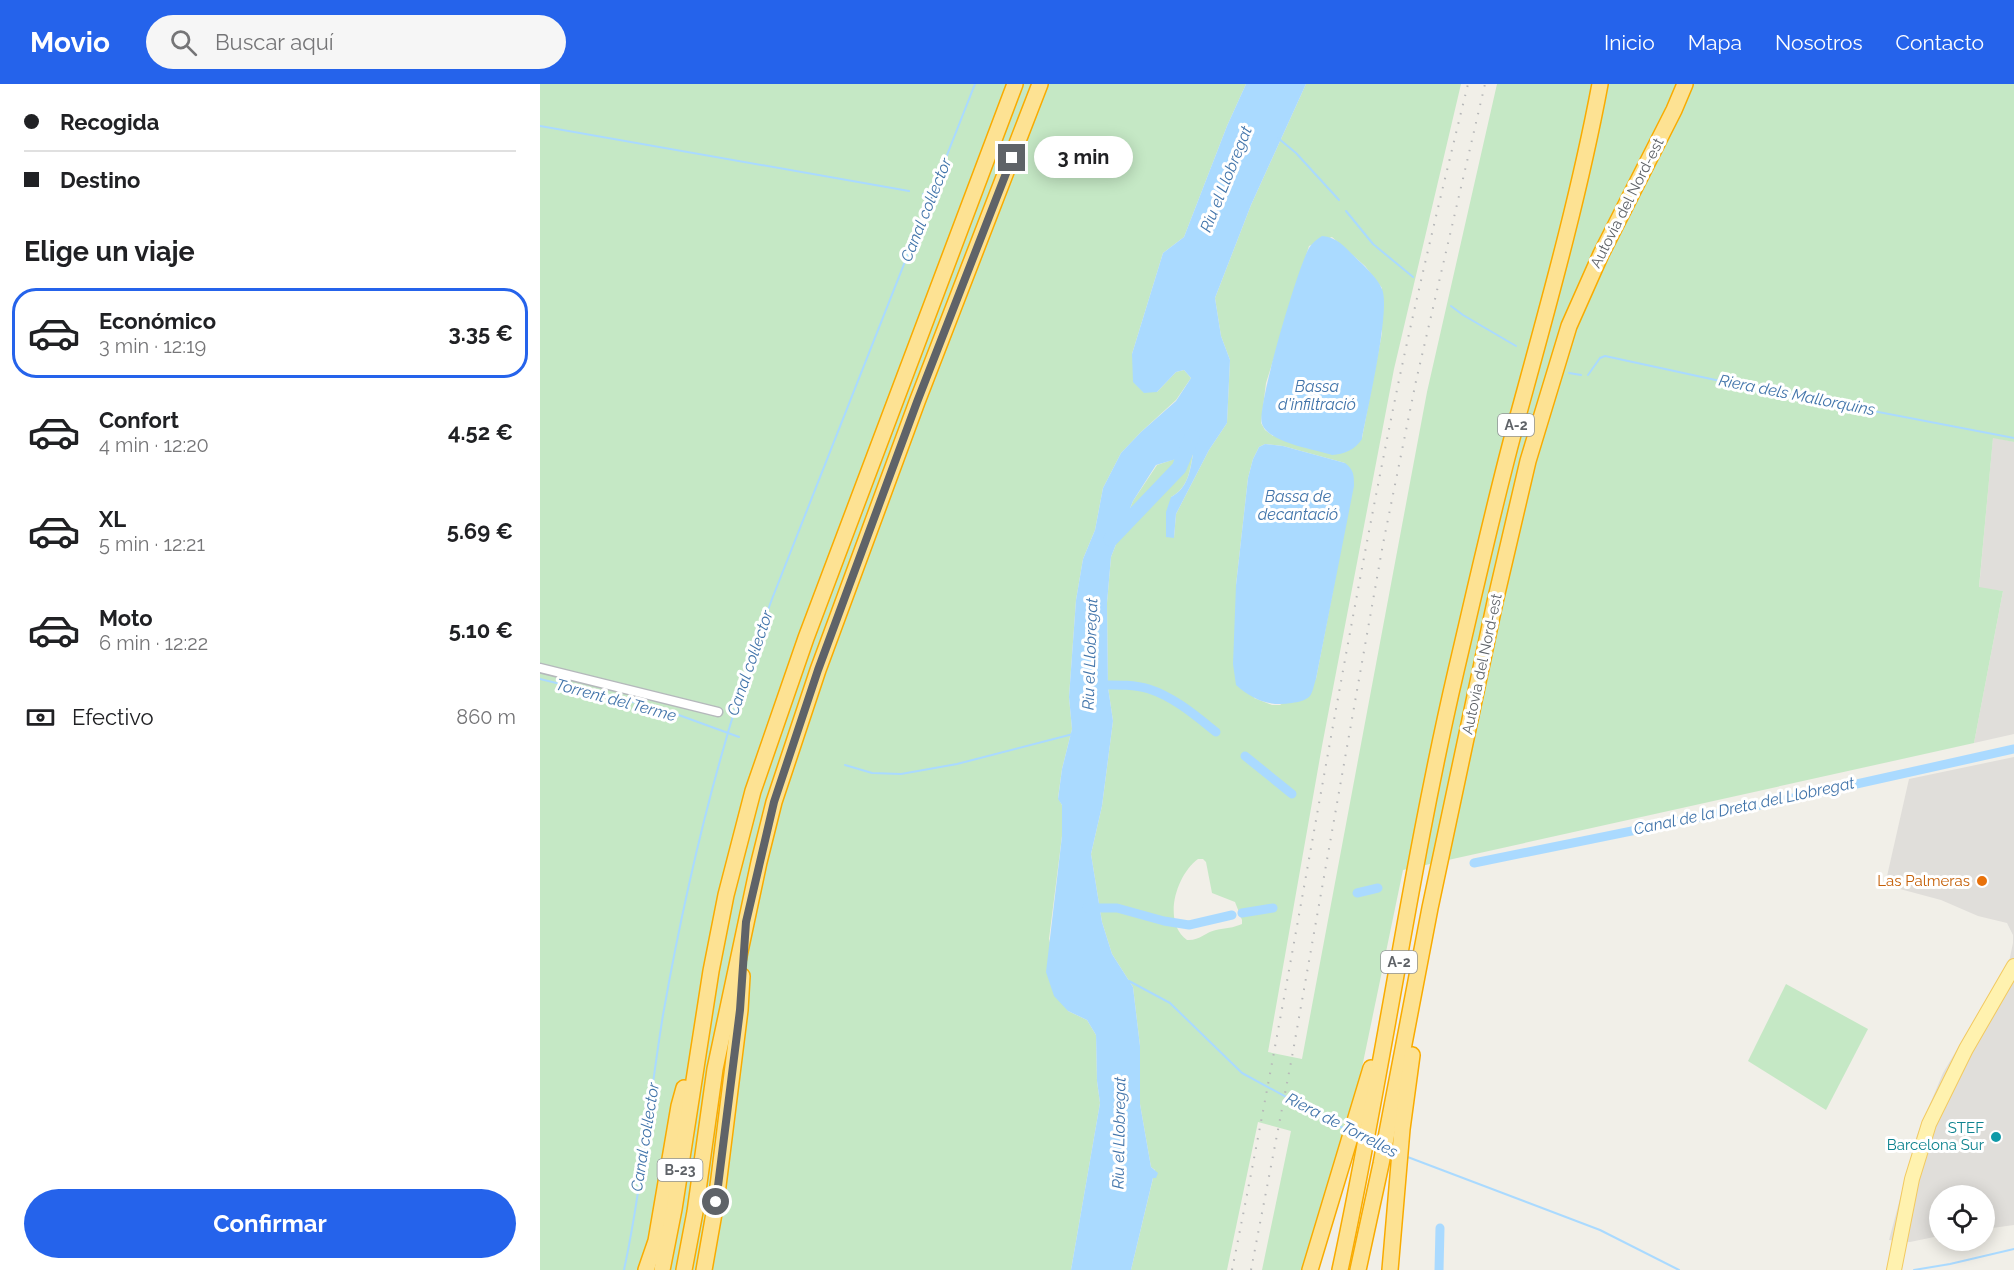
<!DOCTYPE html>
<html lang="es">
<meta charset="utf-8">
<style>
body{margin:0;font-family:Raleway,sans-serif;background:#f6f6f6;color:#202124;height:100vh;display:flex;flex-direction:column;font-size:22px;white-space:nowrap}
*{box-sizing:border-box;margin:0}
p{font-size:20px;color:#757577}
.icon{flex:none;width:33px;height:33px;fill:none;stroke:currentColor;stroke-width:2;stroke-linecap:round;stroke-linejoin:round}
.map{position:relative;flex:1;overflow:hidden}
.side{display:flex;flex-direction:column;background:#fff;width:540px}
.side>*{flex:none}
.top-card{display:grid;align-content:center;height:132px;padding:0 24px;background:#fff}
.controls{position:absolute;left:1389px;top:1101px;display:grid;gap:12px}
.controls a{display:grid;place-items:center;width:66px;height:66px;border-radius:50%;background:#fff;box-shadow:0 3px 15px #0003;font-size:30px}
.end{position:absolute;width:27px;height:27px;margin:-14px;border:8px solid #5f6368;background:#fff;box-shadow:0 0 0 3px #fff}
.from{border-radius:50%}
.bubble{position:absolute;height:42px;border-radius:21px;background:#fff;box-shadow:0 3px 15px #0003;font-size:20px;font-weight:700;line-height:42px;text-align:center}
.top-card b{display:flex;align-items:center;gap:21px;height:57px;font-size:22px}
.top-card b+b{border-top:2px solid #e0e0e0}
.top-card i{width:15px;height:15px;background:#202124}
ul{padding:0;list-style:none}
li{display:flex;align-items:center;gap:18px;height:90px;margin:0 12px 9px;padding:0 12px;border:3px solid transparent;border-radius:24px}
li div{flex:1}
li b{display:block;font-size:22px}
li em{font-style:normal;font-weight:700}
li.on{border-color:#2563eb}
li>.icon{width:54px;height:54px;stroke-width:1.5}
h2{padding:0 24px;font-size:27px;line-height:72px}
.pay{display:flex;align-items:center;gap:15px;height:66px;padding:0 24px;font-size:22px}
.pay p{margin-inline-start:auto}
.cta{display:flex;gap:12px;margin-top:auto;padding:12px 24px}
.cta a{flex:1;height:69px;border-radius:36px;background:#2563eb;color:#fff;font-size:24px;font-weight:700;line-height:69px;text-align:center}
header{display:flex;align-items:center;gap:36px;box-sizing:border-box;height:84px;padding:0 30px;background:#2563eb;color:#fff}
header strong{font-size:28px}
nav{display:flex;gap:33px;margin-inline-start:auto;font-size:21px}
.search{width:420px;height:54px;background:#f6f6f6;display:flex;align-items:center;gap:15px;box-sizing:border-box;padding:0 21px;border-radius:33px;color:#757577;font-size:22px}
main{display:flex;flex:1;min-height:0}
.map>svg:first-child{display:block}
.industrial{fill:#e0deda}
.green{fill:#c5e8c5;fill-rule:evenodd}
.water{fill:#aadaff}
.lines{fill:none;stroke-linecap:round;stroke-linejoin:round}
.stream{stroke:#aadaff;stroke-width:2}
.canal{stroke:#aadaff;stroke-width:9}
.river{stroke:#aadaff;stroke-width:15}
.minor-casing{stroke:#b5b8bc;stroke-width:11}
.primary-casing{stroke:#f2c960;stroke-width:16}
.motorway-casing{stroke:#f9ab00;stroke-width:18}
.minor{stroke:#fff;stroke-width:8}
.primary{stroke:#fff2af;stroke-width:14}
.motorway{stroke:#fde293;stroke-width:15}
.rail{stroke:#b6b7b8;stroke-width:2;stroke-dasharray:1.5 8;stroke-linecap:butt}
.route{stroke:#5f6368;stroke-width:8}
.food-dot{fill:#e8710a;stroke:#fff;stroke-width:2}
.culture-dot{fill:#0f9aa8;stroke:#fff;stroke-width:2}
.labels{text-anchor:middle;dominant-baseline:central;stroke-width:6;stroke-linejoin:round;paint-order:stroke}
.shield{fill:#fff;stroke:#8f9295;stroke-width:1.5}
.shield-label{font-size:14px;font-weight:bold;fill:#5f6368}
.street-label{font-size:15px;fill:#5f6368;stroke:#fff}
.food-label{font-size:15px;fill:#c56008;stroke:#fff;text-anchor:end}
.culture-label{font-size:15px;fill:#0d838f;stroke:#fff;text-anchor:end}
.water-label{font-size:16px;font-style:italic;fill:#4174aa;stroke:#fff}
</style>
<header>
<strong>Movio</strong>
<div class="search"><svg class="icon" aria-label="search" viewBox="0 0 24 24"><circle cx="10" cy="10" r="6"/><path d="M15 15l6 6"/></svg>Buscar aquí</div>
<nav><a>Inicio</a><a>Mapa</a><a>Nosotros</a><a>Contacto</a></nav>
</header>
<main>
<section class="side">
<div class="top-card">
<b><i class="from"></i>Recogida</b>
<b><i></i>Destino</b>
</div>
<h2>Elige un viaje</h2>
<ul>
<li class="on"><svg class="icon" aria-label="car" viewBox="0 0 24 24"><path d="M5 17H2v-5l4-1 3-4h7l3 4 3 1v5h-3M9 17h6M6 11h13"/><circle cx="7" cy="17" r="2"/><circle cx="17" cy="17" r="2"/></svg><div><b>Económico</b><p>3 min · 12:19</p></div><em>3.35 €</em></li>
<li><svg class="icon" aria-label="car" viewBox="0 0 24 24"><path d="M5 17H2v-5l4-1 3-4h7l3 4 3 1v5h-3M9 17h6M6 11h13"/><circle cx="7" cy="17" r="2"/><circle cx="17" cy="17" r="2"/></svg><div><b>Confort</b><p>4 min · 12:20</p></div><em>4.52 €</em></li>
<li><svg class="icon" aria-label="car" viewBox="0 0 24 24"><path d="M5 17H2v-5l4-1 3-4h7l3 4 3 1v5h-3M9 17h6M6 11h13"/><circle cx="7" cy="17" r="2"/><circle cx="17" cy="17" r="2"/></svg><div><b>XL</b><p>5 min · 12:21</p></div><em>5.69 €</em></li>
<li><svg class="icon" aria-label="car" viewBox="0 0 24 24"><path d="M5 17H2v-5l4-1 3-4h7l3 4 3 1v5h-3M9 17h6M6 11h13"/><circle cx="7" cy="17" r="2"/><circle cx="17" cy="17" r="2"/></svg><div><b>Moto</b><p>6 min · 12:22</p></div><em>5.10 €</em></li>
</ul>
<div class="pay"><svg class="icon" aria-label="cash" viewBox="0 0 24 24"><path d="M3 7h18v10H3z"/><circle cx="12" cy="12" r="2"/></svg>Efectivo<p>860 m</p></div>
<div class="cta"><a>Confirmar</a></div>
</section>
<div class="map">
<svg width="1474" height="1186" viewBox="0 0 1474 1186">
<rect width="100%" height="100%" fill="#f1efe8"/>
<!-- industrial -->
<g class="industrial">
<path d="M1453 353 1474 358V650L1434 659 1463 507 1439 504Z"/>
<path d="M1474 673V1141L1445 1145 1444 1112H1400L1399 1152 1370 1158 1349 1156 1377 1051 1403 989 1469 878 1473 859V851L1467 839 1438 832 1401 816 1345 801 1369 695Z"/>
</g>
<!-- green -->
<g class="green">
<path d="M0 0H706L687 42 644 153 623 169 592 270 617 308 636 288 644 286 651 294 636 316 601 348 581 369 563 404 555 446 543 475 536 516 529 613 532 645 522 685 518 714 522 721V752L509 855 528 927 547 936 556 951 557 997 560 1019 531 1186H0Z"/>
<path d="M766 0H921L854 285 782 662 728 968 762 975 887 308 957 0H1474V358L1453 354 1439 503 1463 507 1434 659 863 786 814 1022 766 1186H722L751 1047 718 1038 687 1186H591L615 1086 611 1083 600 1020V962L593 903 572 870 562 838 551 770 562 722 573 637 568 603 567 519 571 473 593 417 617 381 653 369C650 387 648 404 631 413L634 454 636 430 669 366 687 339 690 276 681 252 675 214 711 121ZM792 153 825 182 842 204V249L822 354 733 352 725 346 721 339 726 299 769 162ZM725 360 743 362 805 379 794 501 776 595 740 621H732L714 614 696 501 708 394 713 375 719 363ZM658 775H663L666 778 672 809 695 818 702 836V840C693 844 686 844 676 846 666 848 659 857 647 856 622 838 636 791 658 775Z"/>
<path d="M1246 900 1328 945 1286 1026 1208 977Z"/>
</g>
<!-- water -->
<g class="water">
<path d="M706 0H766L711 121 675 214 681 252 690 276 687 339 669 366 636 430 634 454 626 453V428L631 413C648 404 650 387 653 370L616 381 593 417 571 473 567 519 568 603 573 637 562 722 551 770 562 838 572 870 593 903 600 962V1020L611 1083 618 1089 616 1094H613L591 1186H531L560 1019 557 997 556 951 547 936 528 927 514 912 506 888 522 752V721L518 715 522 685 532 645 529 613 536 516 543 475 555 446 563 404 581 369 601 348 636 317 651 294 644 286 636 288 617 308 604 309 593 298 592 270 623 169 644 153 687 42Z"/>
<path d="M782 152C797 153 805 163 815 173 824 182 837 193 842 205 851 225 827 328 822 355 815 366 804 370 792 371 774 365 729 359 722 340 716 324 758 183 769 164 772 159 777 155 782 152Z"/>
<path d="M725 360 743 362 805 379C814 386 814 391 814 402L776 595C774 600 773 608 770 612 765 617 758 618 752 619 730 623 713 616 696 601L693 580 696 501 708 394 713 375 719 363Z"/>
</g>
<g class="lines">
<!-- stream -->
<g class="stream">
<path d="M0 42 369 107"/>
<path d="M738 54 756 69 799 116"/>
<path d="M383 110 391 111"/>
<path d="M806 127 833 160 873 193"/>
<path d="M911 222 923 231 976 262"/>
<path d="M1029 289 1041 291"/>
<path d="M1048 291 1060 274 1065 272 1208 303 1474 354"/>
<path d="M0 595 125 626 199 653"/>
<path d="M305 681 332 689 361 690 417 680 533 650"/>
<path d="M589 897 630 919 702 989 805 1045"/>
<path d="M865 1072 1060 1146 1139 1186"/>
<path d="M84 1186C102 1102 109 1016 123 931 148 789 182 650 232 515L435 0"/>
<path d="M1374 1186 1410 1180 1474 1165"/>
</g>
<!-- canal -->
<g class="canal">
<path d="M557 601C574 601 592 600 609 605 634 613 656 632 676 648"/>
<path d="M705 672 752 710"/>
<path d="M934 779 1240 717 1474 665"/>
<path d="M817 809 838 804"/>
<path d="M547 824H577L624 837 649 841 692 831"/>
<path d="M702 829 733 824"/>
<path d="M899 1186 900 1144"/>
</g>
<!-- river -->
<path class="river" d="M571 455 639 384 652 353"/>
<!-- minor casing -->
<g class="minor-casing">
<path id="minor" d="M0 584 178 628"/>
</g>
<!-- primary casing -->
<g class="primary-casing">
<path id="primary" d="M1354 1186 1372 1095 1389 1040 1426 965 1474 882"/>
</g>
<!-- motorway casing -->
<g class="motorway-casing">
<g id="motorway">
<path d="M106 1186 116 1157 139 1022 144 1004"/>
<path d="M122 1186 134 1125 171 887 186 811 213 707 266 554 475 0"/>
<path d="M144 1186 155 1128 175 985 219 778 234 718 278 586 377 318 500 0"/>
<path d="M164 1186 176 1118 200 926 202 892"/>
<path d="M770 1186 831 984"/>
<path d="M800 1186C843 987 870 785 916 587 936 502 955 416 978 332 1008 222 1039 112 1060 0"/>
<path d="M818 1186 841 1080 890 824 955 518 988 377 1029 242 1061 170 1134 26 1145 0"/>
<path d="M850 1186 862 1045 872 971"/>
</g>
</g>
<!-- minor -->
<use href="#minor" class="minor"/>
<!-- primary -->
<use href="#primary" class="primary"/>
<!-- motorway -->
<use href="#motorway" class="motorway"/>
<!-- rail -->
<g class="rail">
<path d="M692 1186C752 890 798 592 859 296 880 197 904 98 928 0"/>
<path d="M711 1186 752 973 843 460 876 297 945 0"/>
</g>
</g>
<g class="lines">
<!-- route -->
<path class="route" d="M176 1118 200 926 206 838 234 718 278 586 377 318 472 74"/>
</g>
<!-- markers -->
<circle class="food-dot" cx="1442" cy="797" r="6"/>
<circle class="culture-dot" cx="1456" cy="1053" r="6"/>
<g class="labels">
<!-- shield labels -->
<g class="shield">
<rect x="958" y="330" width="36" height="22" rx="4.5"/>
<rect x="841" y="867" width="36" height="22" rx="4.5"/>
<rect x="117.5" y="1075" width="45" height="22" rx="4.5"/>
</g>
<g class="shield-label">
<text x="976" y="341">A-2</text>
<text x="859" y="878">A-2</text>
<text x="140" y="1086">B-23</text>
</g>
<!-- street labels -->
<g class="street-label">
<text transform="translate(1087 119) rotate(-63)">Autovia del Nord-est</text>
<text transform="translate(942 580) rotate(-78)">Autovia del Nord-est</text>
</g>
<!-- food labels -->
<g class="food-label">
<text x="1430" y="797">Las Palmeras</text>
</g>
<!-- culture labels -->
<g class="culture-label">
<text x="1444" y="1044">STEF<tspan x="1444" dy="17">Barcelona Sur</tspan></text>
</g>
<!-- water labels -->
<g class="water-label">
<text transform="translate(686 95) rotate(-68)">Riu el Llobregat</text>
<text transform="translate(386 126) rotate(-68)">Canal col·lector</text>
<text x="777" y="302">Bassa<tspan x="777" dy="18">d'infiltració</tspan></text>
<text transform="translate(1257 311) rotate(11)">Riera dels Mallorquins</text>
<text x="758" y="412">Bassa de<tspan x="758" dy="18">decantació</tspan></text>
<text transform="translate(550 570) rotate(-88)">Riu el Llobregat</text>
<text transform="translate(210 579) rotate(-71)">Canal col·lector</text>
<text transform="translate(76 616) rotate(15)">Torrent del Terme</text>
<text transform="translate(1204 722) rotate(-12)">Canal de la Dreta del Llobregat</text>
<text transform="translate(802 1041) rotate(27)">Riera de Torrelles</text>
<text transform="translate(579 1049) rotate(-89)">Riu el Llobregat</text>
<text transform="translate(105 1053) rotate(-81)">Canal col·lector</text>
</g>
</g>
</svg>
<div class="controls">
<a><svg class="icon" aria-label="locate" viewBox="0 0 24 24"><circle cx="12" cy="12" r="6"/><path d="M12 2v4M12 18v4M2 12h4M18 12h4"/></svg></a>
</div>
<i class="end from" style="left:176px;top:1118px"></i>
<i class="end" style="left:472px;top:74px"></i>
<div class="bubble" style="left:494px;top:52px;width:99px">3 min</div>
</div>
</main>
